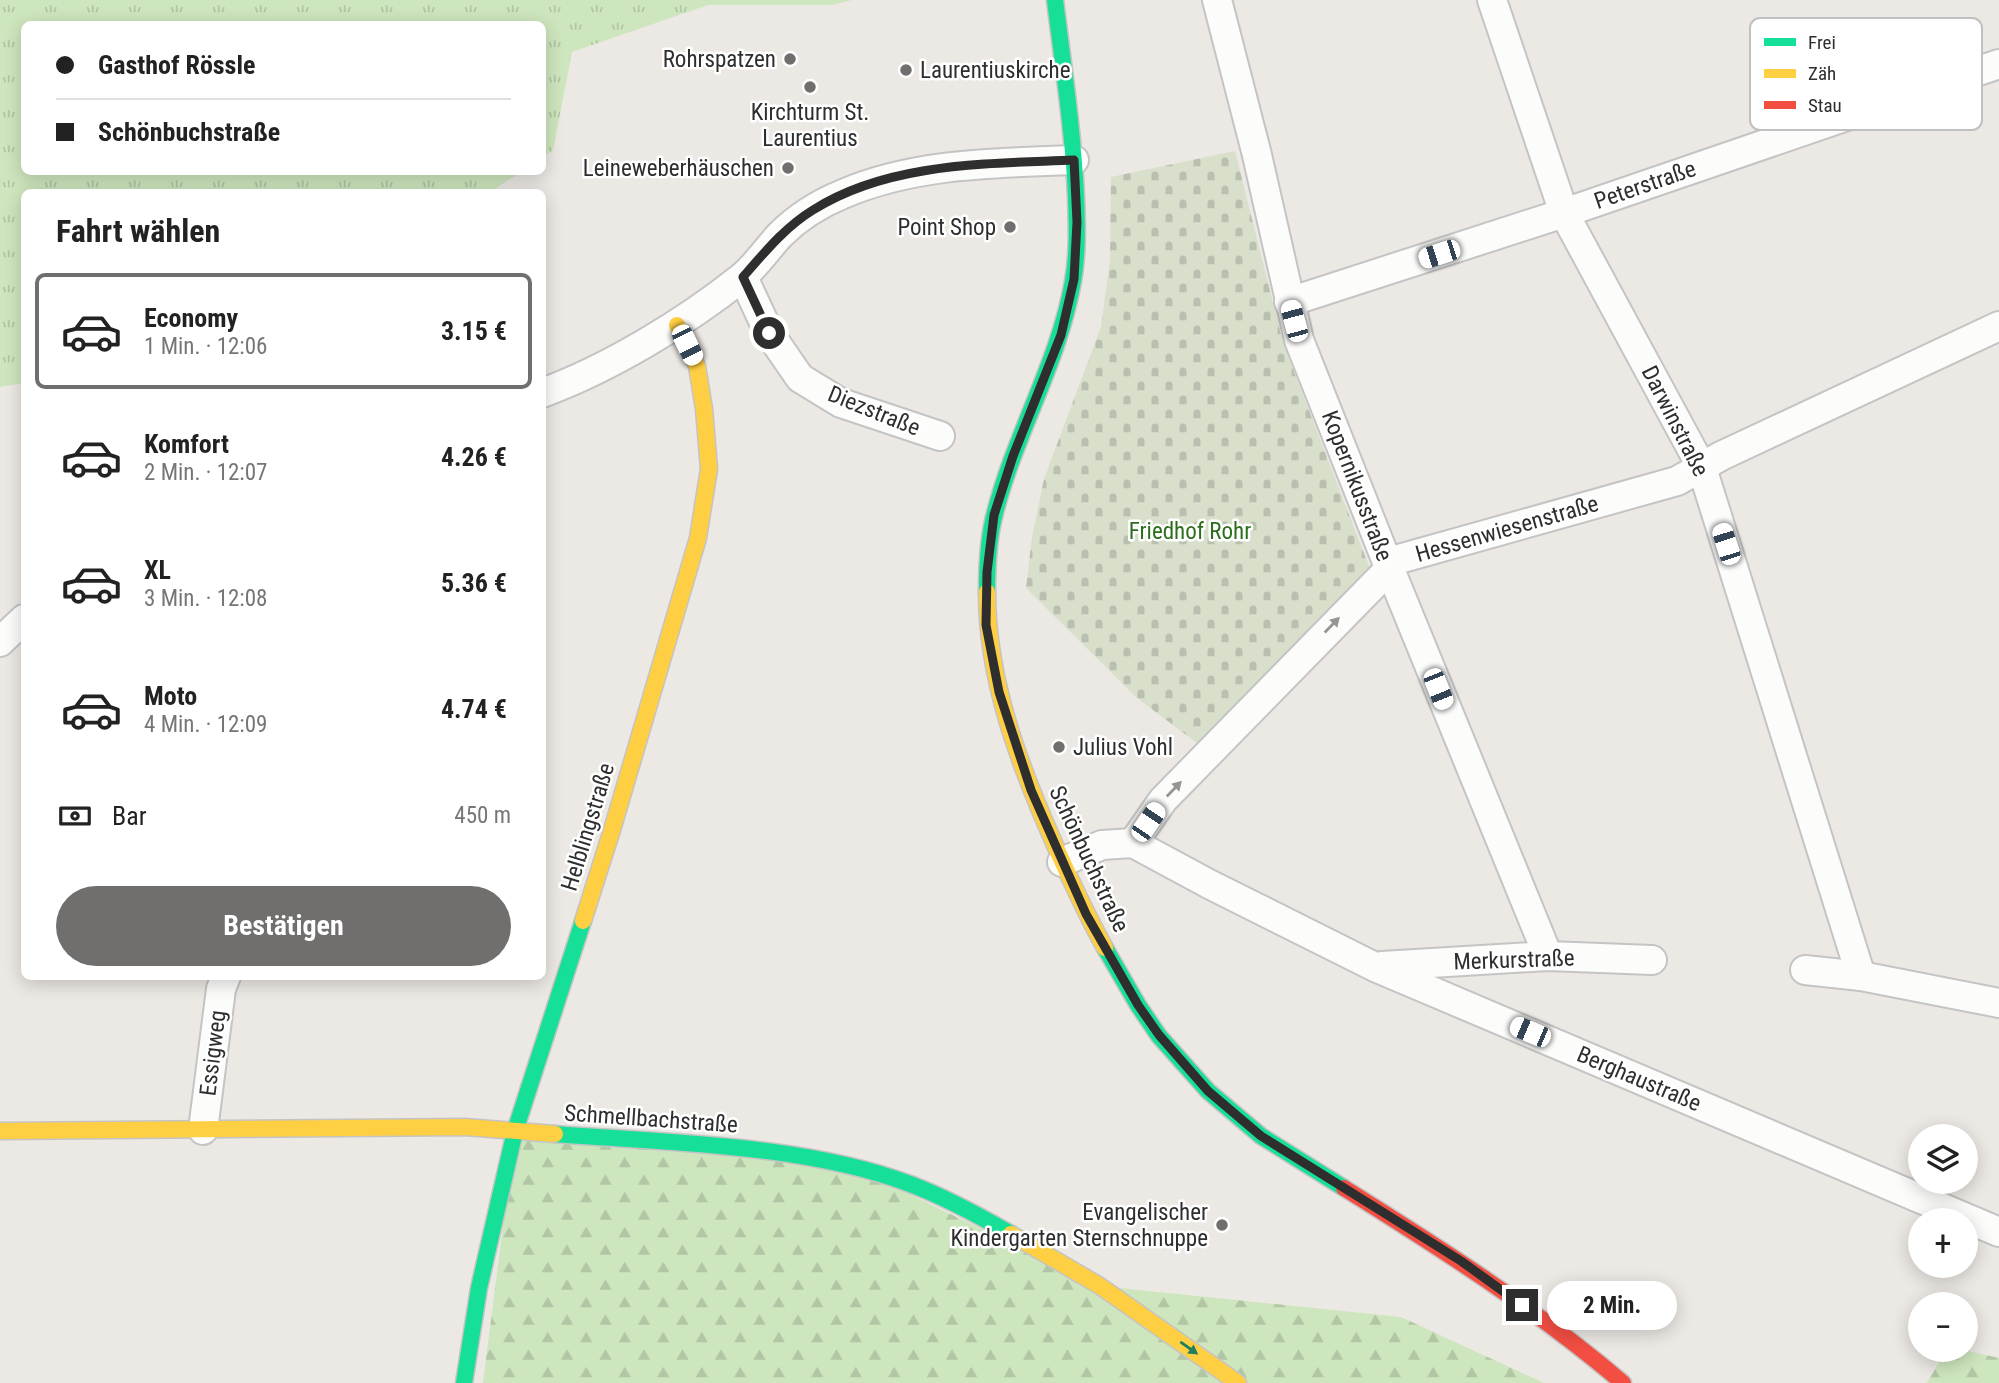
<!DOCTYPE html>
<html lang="de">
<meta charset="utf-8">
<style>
body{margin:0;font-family:"Roboto Condensed",sans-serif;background:#f6f6f6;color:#222;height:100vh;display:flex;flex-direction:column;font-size:26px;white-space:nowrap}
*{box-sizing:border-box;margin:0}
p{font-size:23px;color:#767676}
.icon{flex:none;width:38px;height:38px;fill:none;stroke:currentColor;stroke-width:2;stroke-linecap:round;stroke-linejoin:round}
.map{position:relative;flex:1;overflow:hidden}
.side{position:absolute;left:21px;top:189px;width:525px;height:791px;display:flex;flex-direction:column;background:#fff;border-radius:10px;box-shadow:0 4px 18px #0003}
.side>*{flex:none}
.banner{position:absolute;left:21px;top:21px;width:525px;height:154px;border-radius:10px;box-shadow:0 4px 18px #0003;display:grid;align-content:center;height:154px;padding:0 35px;background:#fff}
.controls{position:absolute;left:1908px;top:1124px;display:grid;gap:14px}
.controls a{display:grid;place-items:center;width:70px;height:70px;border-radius:50%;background:#fff;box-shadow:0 4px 18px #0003;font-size:35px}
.end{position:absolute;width:32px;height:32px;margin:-16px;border:9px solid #2e2e2e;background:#fff;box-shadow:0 0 0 4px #fff}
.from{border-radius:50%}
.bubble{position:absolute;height:49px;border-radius:24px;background:#fff;box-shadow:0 4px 18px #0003;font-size:23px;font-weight:700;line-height:49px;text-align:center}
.car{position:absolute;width:21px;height:42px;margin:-21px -10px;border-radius:9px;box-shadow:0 0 5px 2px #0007;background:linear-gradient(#fff 24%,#345 0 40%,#fff 0 76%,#345 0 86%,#fff 0)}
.banner b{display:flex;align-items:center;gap:24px;height:66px;font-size:26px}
.banner b+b{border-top:2px solid #e0e0e0}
.banner i{width:18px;height:18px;background:#222}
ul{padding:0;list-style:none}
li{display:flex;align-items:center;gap:21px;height:116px;margin:0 14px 10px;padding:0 21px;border:4px solid transparent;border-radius:10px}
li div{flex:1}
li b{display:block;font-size:26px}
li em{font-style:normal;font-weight:700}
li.active{border-color:#706f6e}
li>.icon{width:63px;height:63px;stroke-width:1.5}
h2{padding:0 35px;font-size:32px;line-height:84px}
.pay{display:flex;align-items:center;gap:18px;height:77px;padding:0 35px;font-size:26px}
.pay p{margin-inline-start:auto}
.cta{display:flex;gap:14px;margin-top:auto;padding:14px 35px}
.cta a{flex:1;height:80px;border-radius:42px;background:#706f6e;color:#fff;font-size:28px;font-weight:700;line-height:80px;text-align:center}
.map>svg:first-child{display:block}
.grass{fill:url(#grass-tufts)}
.forest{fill:url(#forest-firs)}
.cemetery{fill:url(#cemetery-stones)}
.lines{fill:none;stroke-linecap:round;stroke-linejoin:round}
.street-casing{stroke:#c5c4c5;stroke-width:32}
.fast-casing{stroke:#c5c4c5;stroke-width:19}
.slow-casing{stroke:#c5c4c5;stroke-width:19}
.jam-casing{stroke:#c5c4c5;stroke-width:19}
.street{stroke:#fcfcfb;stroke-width:28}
.fast{stroke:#16e098;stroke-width:16}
.slow{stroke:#ffcf43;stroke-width:16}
.jam{stroke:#f24e42;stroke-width:16}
.oneway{fill:#959594}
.oneway2{fill:#237e5e}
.route{stroke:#2e2e2e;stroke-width:9}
.poi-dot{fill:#706f6e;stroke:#fff;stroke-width:2.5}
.labels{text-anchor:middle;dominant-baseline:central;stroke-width:5;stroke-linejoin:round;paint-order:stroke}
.poi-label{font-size:23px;fill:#2e2e2e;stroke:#fff;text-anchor:end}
.street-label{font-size:23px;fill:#2e2e2e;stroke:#fff}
.park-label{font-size:23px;fill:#2c6e1b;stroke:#fff}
.key{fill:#fff;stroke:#c0c0c0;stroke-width:2}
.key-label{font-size:19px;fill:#2e2e2e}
</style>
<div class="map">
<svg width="1999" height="1383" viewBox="0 0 1999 1383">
<defs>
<pattern id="grass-tufts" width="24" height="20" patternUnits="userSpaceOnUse" patternTransform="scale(1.75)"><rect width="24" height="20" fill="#cee6be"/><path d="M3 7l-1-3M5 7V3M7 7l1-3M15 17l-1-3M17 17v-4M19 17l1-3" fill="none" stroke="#b1c6a4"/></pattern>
<pattern id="forest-firs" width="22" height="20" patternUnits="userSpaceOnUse" patternTransform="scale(1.75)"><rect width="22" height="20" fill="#cee6be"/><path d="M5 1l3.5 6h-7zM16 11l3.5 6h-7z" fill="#b1c6a4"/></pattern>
<pattern id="cemetery-stones" width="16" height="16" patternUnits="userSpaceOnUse" patternTransform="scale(1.75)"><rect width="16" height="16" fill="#d8e0cc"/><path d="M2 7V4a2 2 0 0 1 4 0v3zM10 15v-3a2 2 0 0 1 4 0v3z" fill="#bac0b0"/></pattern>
</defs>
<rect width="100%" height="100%" fill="#ece8e4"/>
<!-- grass -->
<path class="grass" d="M0 0H852L831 5H708L572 52 553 150 543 157 542 24H24V172H521L490 192H24V383L0 387Z"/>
<!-- forest -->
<g class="forest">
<path d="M515 1131 851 1166 1100 1286 1401 1317 1544 1383H483Z"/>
<path d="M1947 1349H1959L1999 1358V1383H1927Z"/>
</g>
<!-- cemetery -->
<path class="cemetery" d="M1235 151 1283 343 1370 569 1201 746 1137 698 1026 588 1032 537 1044 479 1101 327 1110 259 1111 177Z"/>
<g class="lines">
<!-- street casing -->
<g class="street-casing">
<g id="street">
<path d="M1217 0 1257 155 1299 340 1389 567 1548 956"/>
<path d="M1492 0 1564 213 1702 468 1861 976"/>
<path d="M743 277 769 333 800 378 841 403 940 436"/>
<path d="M1289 302 1564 213 1999 64"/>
<path d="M542 393C608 369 686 322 741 278 756 266 767 249 780 235 797 218 821 203 843 194 915 163 996 163 1074 160"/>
<path d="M0 642 24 619"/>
<path d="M1133 843 1163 800 1399 559 1677 481 1721 456 1999 326"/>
<path d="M1133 843 1209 884 1375 967 1999 1232"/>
<path d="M1062 862 1102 845 1133 843"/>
<path d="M1382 966 1548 956 1652 960"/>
<path d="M1805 970 1861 976 1999 1003"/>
<path d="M203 1130 221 989 226 976"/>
</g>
</g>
<!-- fast casing -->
<g class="fast-casing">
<g id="fast">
<path d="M987 592C987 567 988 538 995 513 1015 434 1059 362 1073 281 1078 254 1077 224 1076 196 1073 130 1063 65 1055 0"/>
<path d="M1105 948 1138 1005 1159 1036 1208 1091 1261 1136 1344 1188"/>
<path d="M555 1134C668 1143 804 1144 910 1184 945 1197 978 1215 1011 1234"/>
<path d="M464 1383 479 1288 515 1131 583 921"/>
</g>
</g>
<!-- slow casing -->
<g class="slow-casing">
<g id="slow">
<path d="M987 592C987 680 1019 764 1054 843 1070 879 1086 914 1105 948"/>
<path d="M583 921 612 830 698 538 709 469 704 409 697 366 677 325"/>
<path d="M0 1131 465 1127 555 1134"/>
<path d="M1011 1234 1100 1286 1238 1383"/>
</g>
</g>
<!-- jam casing -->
<g class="jam-casing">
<path id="jam" d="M1344 1188C1440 1248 1536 1309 1623 1383"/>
</g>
<!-- street -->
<use href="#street" class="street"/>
<!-- fast -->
<use href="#fast" class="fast"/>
<!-- slow -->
<use href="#slow" class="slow"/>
<!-- jam -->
<use href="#jam" class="jam"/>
</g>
<!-- one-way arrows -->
<defs><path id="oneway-solid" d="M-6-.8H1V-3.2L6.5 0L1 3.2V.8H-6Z" transform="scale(1.75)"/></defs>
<g class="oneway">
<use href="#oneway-solid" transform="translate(1332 625) rotate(-46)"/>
<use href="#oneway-solid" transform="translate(1174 789) rotate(-46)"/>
</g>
<use class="oneway2" href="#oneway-solid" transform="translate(1189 1348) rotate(35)"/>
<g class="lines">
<!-- route -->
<path class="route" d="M769 333 743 277C764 253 785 227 813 210 889 162 987 164 1074 160L1077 222 1074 279 1061 335 1013 456 994 515 987 572 986 625 999 692 1031 790 1086 914 1138 1005 1159 1035 1208 1091 1261 1136 1461 1261 1522 1305"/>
</g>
<!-- markers -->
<g class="poi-dot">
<circle cx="790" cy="59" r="7"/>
<circle cx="906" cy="70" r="7"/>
<circle cx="810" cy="87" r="7"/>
<circle cx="788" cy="168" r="7"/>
<circle cx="1010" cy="227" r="7"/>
<circle cx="1059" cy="747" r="7"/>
<circle cx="1222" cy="1225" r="7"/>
</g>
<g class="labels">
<!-- poi labels -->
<g class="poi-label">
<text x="776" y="59">Rohrspatzen</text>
<text x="920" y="70" text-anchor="start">Laurentiuskirche</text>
<text x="810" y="112" text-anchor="middle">Kirchturm St.<tspan x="810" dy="26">Laurentius</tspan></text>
<text x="774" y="168">Leineweberhäuschen</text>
<text x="996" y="227">Point Shop</text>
<text x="1073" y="747" text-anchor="start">Julius Vohl</text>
<text x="1208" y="1212">Evangelischer<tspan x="1208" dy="26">Kindergarten Sternschnuppe</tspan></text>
</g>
<!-- street labels -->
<g class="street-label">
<text transform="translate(1645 185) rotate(-19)">Peterstraße</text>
<text transform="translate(874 411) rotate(22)">Diezstraße</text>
<text transform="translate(1675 421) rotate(63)">Darwinstraße</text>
<text transform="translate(1357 486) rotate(69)">Kopernikusstraße</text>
<text transform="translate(1507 529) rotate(-16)">Hessenwiesenstraße</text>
<text transform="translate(588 827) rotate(-73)">Helblingstraße</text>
<text transform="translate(1089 859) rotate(65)">Schönbuchstraße</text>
<text transform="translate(1514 960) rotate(-2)">Merkurstraße</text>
<text transform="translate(213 1053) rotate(-83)">Essigweg</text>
<text transform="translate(1639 1079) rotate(23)">Berghaustraße</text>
<text transform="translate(651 1119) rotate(4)">Schmellbachstraße</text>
</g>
<!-- park labels -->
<g class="park-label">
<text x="1190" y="531">Friedhof Rohr</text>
</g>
</g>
<!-- legend -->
<rect x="1750" y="18" width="232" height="112" rx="10" class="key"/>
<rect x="1764" y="38" width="32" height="8" fill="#16e098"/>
<rect x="1764" y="69" width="32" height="9" fill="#ffcf43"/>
<rect x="1764" y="101" width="32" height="8" fill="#f24e42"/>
<g class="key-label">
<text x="1808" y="49">Frei</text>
<text x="1808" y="80">Zäh</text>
<text x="1808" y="112">Stau</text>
</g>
</svg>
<div class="controls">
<a><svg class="icon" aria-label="layers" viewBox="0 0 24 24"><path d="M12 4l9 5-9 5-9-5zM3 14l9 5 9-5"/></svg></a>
<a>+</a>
<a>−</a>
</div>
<i class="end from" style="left:769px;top:333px"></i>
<i class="end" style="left:1522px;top:1305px"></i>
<div class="bubble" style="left:1547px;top:1281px;width:130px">2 Min.</div>
<i class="car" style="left:1439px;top:254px;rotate:252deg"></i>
<i class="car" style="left:1294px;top:321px;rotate:345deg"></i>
<i class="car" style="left:687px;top:345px;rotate:154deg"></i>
<i class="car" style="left:1726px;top:544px;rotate:342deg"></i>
<i class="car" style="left:1438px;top:689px;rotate:158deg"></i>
<i class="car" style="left:1148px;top:822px;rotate:34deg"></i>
<i class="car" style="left:1530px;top:1032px;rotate:293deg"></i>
<div class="banner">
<b><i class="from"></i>Gasthof Rössle</b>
<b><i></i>Schönbuchstraße</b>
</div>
<section class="side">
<h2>Fahrt wählen</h2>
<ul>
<li class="active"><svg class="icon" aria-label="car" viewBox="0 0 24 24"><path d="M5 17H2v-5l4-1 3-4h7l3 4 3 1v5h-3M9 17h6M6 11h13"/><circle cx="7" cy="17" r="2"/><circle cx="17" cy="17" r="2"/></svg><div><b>Economy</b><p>1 Min. · 12:06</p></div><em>3.15 €</em></li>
<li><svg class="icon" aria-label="car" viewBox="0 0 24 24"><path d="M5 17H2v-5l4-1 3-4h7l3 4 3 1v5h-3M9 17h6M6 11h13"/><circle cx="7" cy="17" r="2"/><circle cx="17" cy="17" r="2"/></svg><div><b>Komfort</b><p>2 Min. · 12:07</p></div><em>4.26 €</em></li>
<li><svg class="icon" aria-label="car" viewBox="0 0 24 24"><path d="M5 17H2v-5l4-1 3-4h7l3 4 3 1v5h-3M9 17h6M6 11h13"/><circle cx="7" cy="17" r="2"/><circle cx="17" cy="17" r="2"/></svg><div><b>XL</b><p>3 Min. · 12:08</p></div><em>5.36 €</em></li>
<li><svg class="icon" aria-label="car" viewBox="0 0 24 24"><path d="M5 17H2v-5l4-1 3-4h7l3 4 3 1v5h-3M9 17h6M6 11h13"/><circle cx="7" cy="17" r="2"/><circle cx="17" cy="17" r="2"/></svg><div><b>Moto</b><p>4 Min. · 12:09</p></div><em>4.74 €</em></li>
</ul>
<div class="pay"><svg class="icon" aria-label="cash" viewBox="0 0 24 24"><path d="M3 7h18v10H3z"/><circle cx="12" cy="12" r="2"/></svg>Bar<p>450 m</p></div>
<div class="cta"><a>Bestätigen</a></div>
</section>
</div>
